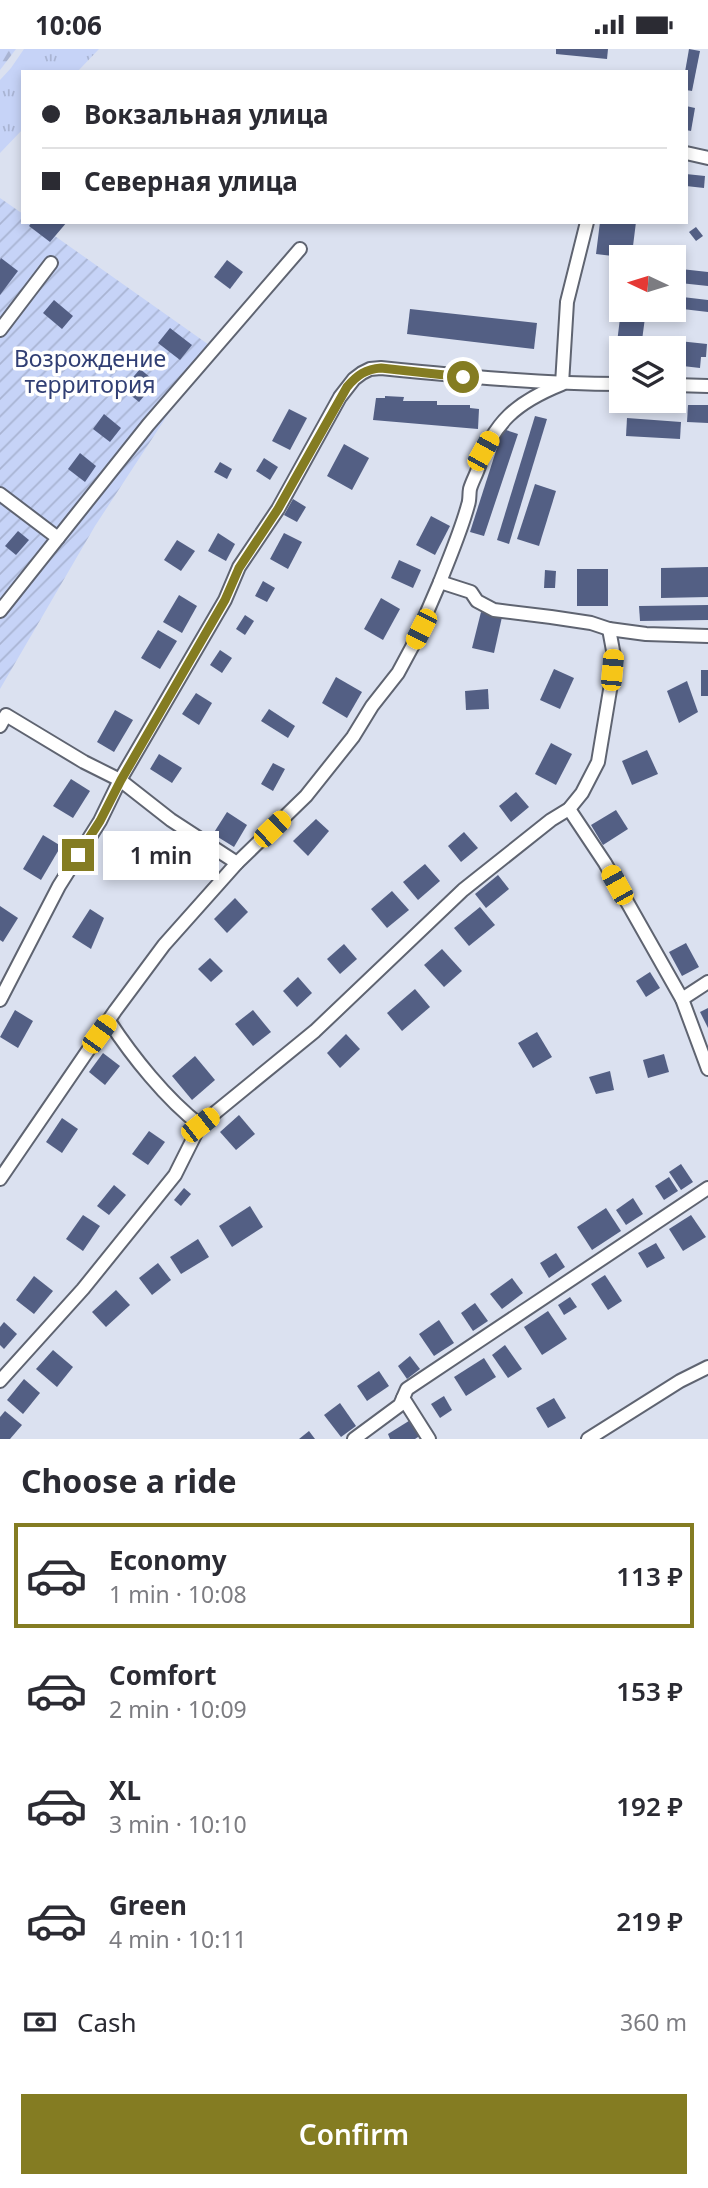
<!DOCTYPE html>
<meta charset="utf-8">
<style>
body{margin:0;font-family:"Noto Sans",sans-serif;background:#f7f7f7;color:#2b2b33;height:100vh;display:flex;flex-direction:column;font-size:26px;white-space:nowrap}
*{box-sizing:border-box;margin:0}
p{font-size:23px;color:#7c7c81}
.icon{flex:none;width:38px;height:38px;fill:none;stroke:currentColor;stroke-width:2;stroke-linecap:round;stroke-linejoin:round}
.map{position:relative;height:1390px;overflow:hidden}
.details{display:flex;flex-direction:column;background:#fff;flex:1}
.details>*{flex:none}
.hud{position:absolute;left:21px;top:21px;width:667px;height:154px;border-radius:0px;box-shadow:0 4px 10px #0003;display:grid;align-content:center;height:154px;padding:0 21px;background:#fff}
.needle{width:46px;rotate:274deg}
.controls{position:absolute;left:609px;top:196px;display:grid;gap:14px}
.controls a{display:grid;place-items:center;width:77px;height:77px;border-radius:0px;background:#fff;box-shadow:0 4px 10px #0003;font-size:35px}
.end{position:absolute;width:32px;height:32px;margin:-16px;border:9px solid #847c22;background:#fff;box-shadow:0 0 0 4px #fff}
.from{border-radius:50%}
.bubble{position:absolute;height:49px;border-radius:0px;background:#fff;box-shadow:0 4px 10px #0003;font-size:23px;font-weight:600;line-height:49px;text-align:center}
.car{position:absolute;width:21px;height:42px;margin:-21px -10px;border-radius:9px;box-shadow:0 0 5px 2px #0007;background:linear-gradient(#f5c518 24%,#345 0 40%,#f5c518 0 76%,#345 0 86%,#f5c518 0)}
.hud b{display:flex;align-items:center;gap:24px;height:66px;font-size:26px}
.hud b+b{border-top:2px solid #e1e1e2}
.hud i{width:18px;height:18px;background:#2b2b33}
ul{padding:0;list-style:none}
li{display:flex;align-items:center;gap:21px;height:105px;margin:0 14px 10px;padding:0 7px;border:4px solid transparent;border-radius:0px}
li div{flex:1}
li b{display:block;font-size:26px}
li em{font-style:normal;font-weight:600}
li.on{border-color:#847c22}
li>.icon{width:63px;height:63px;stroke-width:1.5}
h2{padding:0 21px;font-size:32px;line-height:84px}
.pay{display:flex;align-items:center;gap:18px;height:77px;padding:0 21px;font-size:26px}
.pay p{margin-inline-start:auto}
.action{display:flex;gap:14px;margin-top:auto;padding:14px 21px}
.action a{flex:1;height:80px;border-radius:0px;background:#847c22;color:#fff;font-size:28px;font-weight:600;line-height:80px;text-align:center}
.status{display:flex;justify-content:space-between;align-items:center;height:49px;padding:0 35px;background:#fff;direction:ltr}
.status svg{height:19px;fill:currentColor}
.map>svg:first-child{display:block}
.grass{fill:url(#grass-tufts)}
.forest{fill:url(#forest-firs)}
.garden{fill:url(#garden-furrows)}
.building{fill:#535f84}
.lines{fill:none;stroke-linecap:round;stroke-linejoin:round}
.minor-casing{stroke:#5f6471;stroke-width:16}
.minor{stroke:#fff;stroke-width:12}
.route{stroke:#847c22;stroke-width:9}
.labels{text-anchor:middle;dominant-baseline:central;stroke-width:7;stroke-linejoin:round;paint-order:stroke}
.park-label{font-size:23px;fill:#313f74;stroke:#fff}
</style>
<div class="status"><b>10:06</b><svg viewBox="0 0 49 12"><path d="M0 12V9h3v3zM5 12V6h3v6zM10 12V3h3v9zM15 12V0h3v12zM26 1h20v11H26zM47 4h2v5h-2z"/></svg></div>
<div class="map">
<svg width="708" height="1390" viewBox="0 0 708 1390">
<defs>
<pattern id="grass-tufts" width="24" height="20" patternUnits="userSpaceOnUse" patternTransform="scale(1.75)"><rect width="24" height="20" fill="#c6d3f7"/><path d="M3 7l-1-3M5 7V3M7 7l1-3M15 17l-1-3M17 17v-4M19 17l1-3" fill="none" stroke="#a9b4d3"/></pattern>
<pattern id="forest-firs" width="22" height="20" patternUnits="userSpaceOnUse" patternTransform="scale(1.75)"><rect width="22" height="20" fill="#c6d3f7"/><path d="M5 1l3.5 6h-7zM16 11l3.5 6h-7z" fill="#a9b4d3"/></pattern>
<pattern id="garden-furrows" width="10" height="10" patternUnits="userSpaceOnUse" patternTransform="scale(1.75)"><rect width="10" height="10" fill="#c6d3f7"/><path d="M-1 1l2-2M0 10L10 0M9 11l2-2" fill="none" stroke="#a9b4d3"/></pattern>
</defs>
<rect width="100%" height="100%" fill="#dbe1f0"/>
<!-- grass -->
<path class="grass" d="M24 0H99L77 23H23V80L0 104V31L11 19Z"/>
<!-- forest -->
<path class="forest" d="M0 0H16L0 21Z"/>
<!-- garden -->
<path class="garden" d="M0 149 23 165V173H35L212 298 95 477 0 640Z"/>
<!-- building -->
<g class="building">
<path d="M556 0H608L607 10 556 5Z"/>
<path d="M689 0 700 2 692 42 686 41 685 23Z"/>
<path d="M686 57 695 59 691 82 686 81Z"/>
<path d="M686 125 705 127 704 139 686 137Z"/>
<path d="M32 173H67L50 193 29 177Z"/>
<path d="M600 173H636L633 197 655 200 654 208H621L596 205Z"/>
<path d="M696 178 703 187 696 192 689 183Z"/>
<path d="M1 209 18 222 0 246V211Z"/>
<path d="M227 211 243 223 230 240 214 228Z"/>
<path d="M681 220 708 223V237L680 234Z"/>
<path d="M674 247 708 251V263L674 259Z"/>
<path d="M54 251 73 267 62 280 43 264Z"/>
<path d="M410 260 537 274 534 300 407 285Z"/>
<path d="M621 261H646L641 299H621V311L615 310Z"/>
<path d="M170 279 192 296 180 311 158 294Z"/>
<path d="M660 290 707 295 706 308H701L700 319 674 316V299H659Z"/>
<path d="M140 320 156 333 139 353 123 340Z"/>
<path d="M385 347 404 348 403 352H437V356H470V359L479 360 478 380 373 371 376 349H385Z"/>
<path d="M688 356H708V374L687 373Z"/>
<path d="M289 360 307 369 290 401 272 392Z"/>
<path d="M104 365 121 379 110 393 93 380Z"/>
<path d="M535 367 547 370 509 495 497 491Z"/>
<path d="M627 369 681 373 680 390 626 387Z"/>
<path d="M503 380 518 385 484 487 470 483Z"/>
<path d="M344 395 369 409 352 441 327 427Z"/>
<path d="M80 404 96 417 85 433 68 420Z"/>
<path d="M264 409 278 418 270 431 256 422Z"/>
<path d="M220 413 232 420 227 430 214 423Z"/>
<path d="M535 435 556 442 539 497 517 490Z"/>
<path d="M293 450 306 458 297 473 284 466Z"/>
<path d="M431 467 450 477 435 506 416 496Z"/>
<path d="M18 482 29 491 16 506 5 497Z"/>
<path d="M218 484 235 495 226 512 208 502Z"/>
<path d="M284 484 302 493 288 520 270 510Z"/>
<path d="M177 491 195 502 181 522 164 511Z"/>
<path d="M399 511 421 521 413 539 391 529Z"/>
<path d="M708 518V548L661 549V519Z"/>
<rect x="577" y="520" width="31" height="37"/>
<path d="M545 521 556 522 555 539H544Z"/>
<path d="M263 532 275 539 267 553 255 547Z"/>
<path d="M179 546 197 557 182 584 163 573Z"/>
<path d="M381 549 400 560 383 591 364 580Z"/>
<path d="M708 556V571L640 572 639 557Z"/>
<path d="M481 563 502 568 494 604 472 599Z"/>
<path d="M245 566 254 572 245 586 236 580Z"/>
<path d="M158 581 177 592 160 620 141 609Z"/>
<path d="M220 601 232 609 222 624 210 616Z"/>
<path d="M554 620 574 629 560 660 540 651Z"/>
<rect x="701" y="621" width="7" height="26"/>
<path d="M336 628 362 643 347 669 322 654Z"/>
<path d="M687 632 698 663 679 674 667 642Z"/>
<path d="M488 640 489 660 466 661 465 642Z"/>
<path d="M196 644 212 654 199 676 182 665Z"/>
<path d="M269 660 295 677 288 689 261 672Z"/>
<path d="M115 661 133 671 114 703 97 693Z"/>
<path d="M551 694 572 705 556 736 535 725Z"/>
<path d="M647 701 658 725 632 736 622 712Z"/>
<path d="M159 705 182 719 172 734 150 720Z"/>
<path d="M273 714 285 720 273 742 261 735Z"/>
<path d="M71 730 90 742 73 769 53 757Z"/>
<path d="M516 743 529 758 511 773 499 757Z"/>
<path d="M616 761 628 780 603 796 591 776Z"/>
<path d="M227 763 247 776 234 798 213 785Z"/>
<path d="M316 770 329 782 308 807 293 792Z"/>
<path d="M464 783 478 799 461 813 448 797Z"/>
<path d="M43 786 61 797 41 831 23 820Z"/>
<path d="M425 815 440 832 418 851 403 833Z"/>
<path d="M498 826 509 840 486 859 475 845Z"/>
<path d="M392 842 409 861 387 879 371 860Z"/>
<path d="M235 849 248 863 227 884 214 870Z"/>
<path d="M0 857 18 869 3 893 0 891Z"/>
<path d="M480 858 495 876 469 897 454 879Z"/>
<path d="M90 860 104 869 91 900 72 888Z"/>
<path d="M686 894 699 918 682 927 669 903Z"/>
<path d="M344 895 357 910 340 925 327 910Z"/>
<path d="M442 900 462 922 444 938 424 916Z"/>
<path d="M210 909 223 922 211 933 198 920Z"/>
<path d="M650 923 660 939 646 948 636 932Z"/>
<path d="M298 928 312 944 297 958 283 942Z"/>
<path d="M415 940 430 958 402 982 387 964Z"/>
<path d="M708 959V979L700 963Z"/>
<path d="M15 961 33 972 18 999 0 988Z"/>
<path d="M253 961 271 983 253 997 235 975Z"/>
<path d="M537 983 552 1008 533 1019 518 994Z"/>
<path d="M346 985 360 1000 340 1019 327 1004Z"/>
<path d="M103 1004 120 1017 105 1036 89 1023Z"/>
<path d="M664 1005 669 1023 648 1029 643 1011Z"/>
<path d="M195 1007 215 1031 192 1051 172 1027Z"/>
<path d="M610 1022 614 1041 596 1045 589 1028Z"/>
<path d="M239 1066 255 1085 236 1101 220 1083Z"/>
<path d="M62 1069 78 1080 62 1104 46 1093Z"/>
<path d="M149 1082 165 1093 148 1116 132 1105Z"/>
<path d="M681 1115 693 1133 681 1141 669 1123Z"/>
<path d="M669 1128 678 1142 664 1151 655 1137Z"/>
<path d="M114 1136 126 1146 109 1166 97 1157Z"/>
<path d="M184 1139 191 1145 181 1157 174 1151Z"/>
<path d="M633 1149 643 1165 626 1176 616 1161Z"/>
<path d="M250 1157 263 1178 232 1198 219 1177Z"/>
<path d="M606 1159 621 1182 592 1201 577 1178Z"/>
<path d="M83 1166 100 1177 83 1202 66 1190Z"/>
<path d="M691 1166 706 1188 683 1202 669 1180Z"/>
<path d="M198 1190 209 1208 181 1225 170 1208Z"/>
<path d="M656 1194 665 1209 647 1219 638 1204Z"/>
<path d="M556 1204 565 1218 549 1229 540 1214Z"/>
<path d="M158 1214 171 1231 152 1246 139 1229Z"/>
<path d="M605 1226 622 1252 608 1261 591 1235Z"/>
<path d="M34 1227 53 1242 34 1265 16 1251Z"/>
<path d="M512 1229 523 1244 502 1260 490 1245Z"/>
<path d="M116 1241 130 1256 106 1278 92 1263Z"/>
<path d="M570 1248 577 1258 564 1266 558 1256Z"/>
<path d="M475 1254 488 1272 473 1282 461 1264Z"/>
<path d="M548 1262 567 1290 542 1306 524 1278Z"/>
<path d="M439 1271 454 1294 434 1307 419 1285Z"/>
<path d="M4 1273 17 1285 4 1300 0 1296V1278Z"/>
<path d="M505 1296 522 1320 508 1329 492 1306Z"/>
<path d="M53 1301 73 1318 57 1338 36 1320Z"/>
<path d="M410 1307 420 1320 407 1330 398 1317Z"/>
<path d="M484 1309 496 1328 466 1347 454 1328Z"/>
<path d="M379 1322 389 1337 367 1352 357 1337Z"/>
<path d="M24 1330 40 1344 23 1365 7 1351Z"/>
<path d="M444 1347 452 1361 440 1369 431 1355Z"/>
<path d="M554 1349 566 1369 548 1379 536 1359Z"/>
<path d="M340 1354 356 1377 341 1388 324 1366Z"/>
<path d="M5 1362 22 1376 10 1390H0V1368Z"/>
<path d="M412 1370 421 1386 415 1390H390L388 1385Z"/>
<path d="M309 1382 315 1390H299Z"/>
</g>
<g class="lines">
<!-- minor casing -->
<g class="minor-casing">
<g id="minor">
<path d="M686 104 708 109"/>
<path d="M587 173 567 253 562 335C517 353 493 373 478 420 476 426 472 433 470 440 469 445 470 451 468 456 461 482 450 507 440 533L471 543 477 552 494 561 551 568 591 574 609 580 646 585 708 587"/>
<path d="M0 281 51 214"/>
<path d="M674 336 708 337"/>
<path d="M0 445 58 489 0 562"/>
<path d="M58 489 148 376 300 200"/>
<path d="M0 677 6 666 84 713 120 731 171 771 237 814"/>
<path d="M569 760 605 814 682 950 708 1020"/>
<path d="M682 950 708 933"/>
<path d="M0 951 59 837 100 772 120 731 225 551 239 518 278 460 340 348 354 330 362 324 370 320 381 319C461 327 541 335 621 335"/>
<path d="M109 972C132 1007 166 1050 200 1076"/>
<path d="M0 1130 115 962 164 896 237 814 306 747 353 688 372 657 398 624 412 598 440 533"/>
<path d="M0 1332 83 1240 175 1126 200 1076 315 982 463 841 551 771 569 760 582 744 598 713 611 635 614 607 609 580"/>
<path d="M403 1349 429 1390"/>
<path d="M354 1390 400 1356 407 1340 708 1139"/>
<path d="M588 1390 680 1332 708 1318"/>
</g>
</g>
<!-- minor -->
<use href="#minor" class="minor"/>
</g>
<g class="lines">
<!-- route -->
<path class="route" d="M78 806 100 772 121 731 225 551 239 519 278 460 347 338C357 326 366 320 381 319L463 328"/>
</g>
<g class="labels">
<!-- park labels -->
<g class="park-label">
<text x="90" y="309">Возрождение<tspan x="90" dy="26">территория</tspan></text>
</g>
</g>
</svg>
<div class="controls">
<a><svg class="needle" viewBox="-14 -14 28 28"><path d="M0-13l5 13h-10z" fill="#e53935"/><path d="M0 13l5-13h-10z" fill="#7c7c81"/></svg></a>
<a><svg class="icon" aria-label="layers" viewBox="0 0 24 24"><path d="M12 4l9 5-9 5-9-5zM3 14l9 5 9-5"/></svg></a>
</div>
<i class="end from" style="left:463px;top:328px"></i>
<i class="end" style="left:78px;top:806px"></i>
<div class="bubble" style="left:103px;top:782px;width:116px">1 min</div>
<i class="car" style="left:483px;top:402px;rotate:29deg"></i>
<i class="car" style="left:421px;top:580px;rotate:207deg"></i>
<i class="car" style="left:612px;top:621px;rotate:5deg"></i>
<i class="car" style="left:272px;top:780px;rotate:46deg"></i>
<i class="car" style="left:617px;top:836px;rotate:331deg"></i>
<i class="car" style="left:99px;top:985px;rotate:36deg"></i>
<i class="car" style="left:200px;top:1076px;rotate:52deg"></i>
<div class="hud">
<b><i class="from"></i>Вокзальная улица</b>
<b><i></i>Северная улица</b>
</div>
</div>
<section class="details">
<h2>Choose a ride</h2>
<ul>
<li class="on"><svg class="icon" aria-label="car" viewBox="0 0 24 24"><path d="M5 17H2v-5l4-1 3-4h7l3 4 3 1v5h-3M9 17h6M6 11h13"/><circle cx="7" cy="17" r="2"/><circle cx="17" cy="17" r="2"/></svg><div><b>Economy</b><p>1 min · 10:08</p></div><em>113 ₽</em></li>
<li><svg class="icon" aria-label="car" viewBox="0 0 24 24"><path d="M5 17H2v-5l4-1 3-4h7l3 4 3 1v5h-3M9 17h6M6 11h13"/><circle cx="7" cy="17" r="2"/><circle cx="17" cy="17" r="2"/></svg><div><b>Comfort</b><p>2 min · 10:09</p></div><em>153 ₽</em></li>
<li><svg class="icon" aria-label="car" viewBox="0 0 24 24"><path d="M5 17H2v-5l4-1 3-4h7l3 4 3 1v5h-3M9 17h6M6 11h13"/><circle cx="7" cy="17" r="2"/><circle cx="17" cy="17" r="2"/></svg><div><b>XL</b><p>3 min · 10:10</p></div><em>192 ₽</em></li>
<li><svg class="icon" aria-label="car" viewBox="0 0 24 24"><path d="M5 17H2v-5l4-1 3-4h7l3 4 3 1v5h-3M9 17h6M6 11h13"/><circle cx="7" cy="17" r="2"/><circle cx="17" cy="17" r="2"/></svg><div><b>Green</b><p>4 min · 10:11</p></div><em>219 ₽</em></li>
</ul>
<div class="pay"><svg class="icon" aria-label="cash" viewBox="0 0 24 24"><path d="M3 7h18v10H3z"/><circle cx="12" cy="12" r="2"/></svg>Cash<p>360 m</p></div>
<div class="action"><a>Confirm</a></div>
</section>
